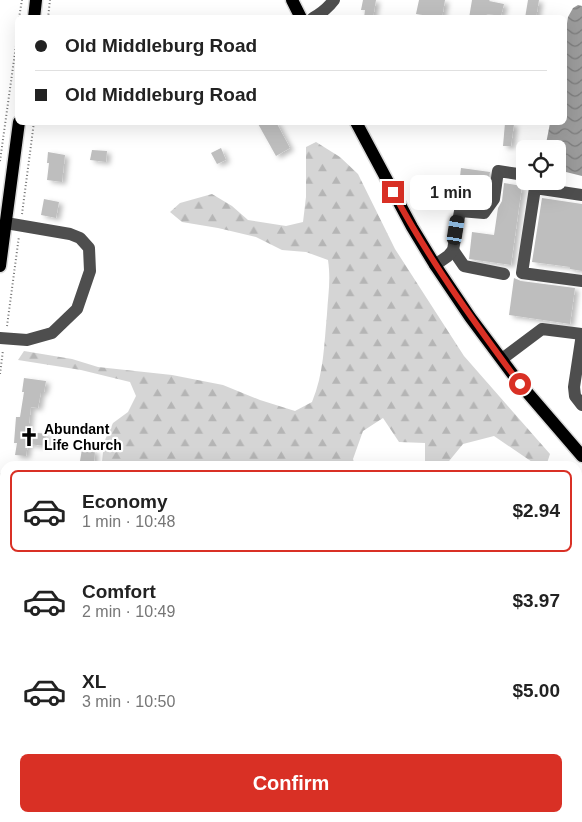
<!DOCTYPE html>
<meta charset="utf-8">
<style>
body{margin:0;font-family:Helvetica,sans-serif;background:#f6f6f6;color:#222;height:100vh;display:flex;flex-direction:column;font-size:19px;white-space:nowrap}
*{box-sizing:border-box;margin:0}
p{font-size:16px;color:#767676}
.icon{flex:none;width:28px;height:28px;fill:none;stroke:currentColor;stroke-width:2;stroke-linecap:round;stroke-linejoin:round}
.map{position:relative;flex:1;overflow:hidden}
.side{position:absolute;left:0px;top:461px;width:582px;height:361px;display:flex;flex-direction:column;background:#fff;border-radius:15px 15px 0 0;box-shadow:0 5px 20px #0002}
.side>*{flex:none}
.banner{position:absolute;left:15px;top:15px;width:552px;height:110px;border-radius:8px;box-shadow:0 5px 20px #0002;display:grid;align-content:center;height:110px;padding:0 20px;background:#fff}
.buttons{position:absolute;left:516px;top:140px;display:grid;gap:10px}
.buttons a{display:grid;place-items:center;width:50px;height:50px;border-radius:8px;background:#fff;box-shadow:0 5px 20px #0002;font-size:25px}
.end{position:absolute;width:22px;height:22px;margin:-11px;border:6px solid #d93025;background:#fff;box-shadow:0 0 0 2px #fff}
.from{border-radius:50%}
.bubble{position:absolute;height:35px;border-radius:8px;background:#fff;box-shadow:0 5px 20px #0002;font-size:16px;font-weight:700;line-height:35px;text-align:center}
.car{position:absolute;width:15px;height:30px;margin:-15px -8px;border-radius:6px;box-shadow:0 0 4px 1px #0007;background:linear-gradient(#222 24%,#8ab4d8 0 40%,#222 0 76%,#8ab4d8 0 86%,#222 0)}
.banner b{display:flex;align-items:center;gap:18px;height:48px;font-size:19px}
.banner b+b{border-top:1px solid #e0e0e0}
.banner i{width:12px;height:12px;background:#222}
ul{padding:9px 0 0;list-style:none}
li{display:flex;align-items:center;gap:15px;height:82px;margin:0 10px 8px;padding:0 10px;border:2px solid transparent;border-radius:8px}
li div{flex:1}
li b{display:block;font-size:19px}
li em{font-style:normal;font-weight:700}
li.current{border-color:#d93025}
li>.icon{width:45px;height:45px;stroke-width:1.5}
.cta{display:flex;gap:10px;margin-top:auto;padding:10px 20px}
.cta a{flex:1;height:58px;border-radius:8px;background:#d93025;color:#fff;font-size:20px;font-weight:700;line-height:58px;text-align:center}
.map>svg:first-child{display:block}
.forest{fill:url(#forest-firs)}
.water{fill:url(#water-waves)}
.building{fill:#bebebe;filter:url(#shadow)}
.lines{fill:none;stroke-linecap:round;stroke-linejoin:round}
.major-casing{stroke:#dbdbdb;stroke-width:15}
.path{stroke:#707070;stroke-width:2;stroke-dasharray:1 2.5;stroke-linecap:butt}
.minor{stroke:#4e4e4e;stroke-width:12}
.major{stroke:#000;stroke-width:12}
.route{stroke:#d93025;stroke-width:6}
.labels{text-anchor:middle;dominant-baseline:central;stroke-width:4.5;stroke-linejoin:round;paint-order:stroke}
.poi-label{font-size:14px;font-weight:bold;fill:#000;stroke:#fff;text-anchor:start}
</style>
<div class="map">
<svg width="582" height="822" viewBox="0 0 582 822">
<defs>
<pattern id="forest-firs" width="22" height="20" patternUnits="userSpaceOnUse" patternTransform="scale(1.25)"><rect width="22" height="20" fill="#d5d5d5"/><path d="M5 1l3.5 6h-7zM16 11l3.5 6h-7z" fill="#b5b5b5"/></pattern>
<pattern id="water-waves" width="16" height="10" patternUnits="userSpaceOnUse" patternTransform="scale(1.25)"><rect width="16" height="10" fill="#9c9c9c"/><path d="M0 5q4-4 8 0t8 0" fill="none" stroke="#7d7d7d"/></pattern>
<filter id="shadow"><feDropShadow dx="4" dy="2.5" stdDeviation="2.5" flood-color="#0004"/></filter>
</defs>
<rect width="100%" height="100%" fill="#fff"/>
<!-- forest -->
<g class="forest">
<path d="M316 142 340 157 358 174 395 249 464 356 550 454 546 466H538L494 436 463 444 445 466H425V443L399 442 383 418 363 431 353 459 355 466H97L102 462 104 442 113 423 128 412 136 396 130 382 81 370 18 360 24 351 72 359 98 367 172 375 223 385 260 400 295 411 312 402C324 373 324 345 327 314 328 295 331 280 328 260L306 252 282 250 256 237 218 228 182 222 170 212 180 203 212 194 232 206 248 220 286 226 303 222 306 197V147Z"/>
<path d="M5 472V686L0 685V473Z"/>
<path d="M578 601 582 602V777L578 776Z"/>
</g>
<!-- water -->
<path class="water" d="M578 5 582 6V176L558 170V149H545L550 123 565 122V36L568 17 573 8Z"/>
<!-- building -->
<g class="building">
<path d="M363 0H376L373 18H364L365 10H361Z"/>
<path d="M419 0H445L442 18 416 14Z"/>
<path d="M472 0H490L489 1 504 4 501 16 487 14 486 18H469Z"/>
<path d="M528 0H539L536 18H525Z"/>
<path d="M257 122H276L290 148 276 156Z"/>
<path d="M505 123 514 124 511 146H503Z"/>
<path d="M221 148 226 160 217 164 211 153Z"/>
<path d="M92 150 107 151 106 162 90 160Z"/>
<path d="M48 152 65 155 62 182 47 180 49 163H47Z"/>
<path d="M461 168 490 172 487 189 459 185Z"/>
<path d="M504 183 522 186 511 265 469 259 472 232 494 235 498 208 502 201Z"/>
<path d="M542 198 582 204V271L570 269V267L532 262Z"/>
<path d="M44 199 59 202 56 218 41 215Z"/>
<path d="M514 278 521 281 575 288 570 324 509 315Z"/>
<path d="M24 378 46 381 44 392H41L38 408 31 407 28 432 47 434 45 446 28 444 26 456 15 455 17 443H14L16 417H20L24 392H22Z"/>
<path d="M82 449 95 451 94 463 80 461Z"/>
</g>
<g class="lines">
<!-- major casing -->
<g class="major-casing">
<g id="major">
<path d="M292 0 301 18"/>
<path d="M34 18 36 0"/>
<path d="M356 122 412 227 435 265 470 317 520 384 582 456"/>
<path d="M0 266 19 122"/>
</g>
</g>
<!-- path -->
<g class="path">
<path d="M19 18 22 0"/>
<path d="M48 18 50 0"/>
<path d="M0 161 18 31"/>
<path d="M22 214 34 122"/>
<path d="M7 326 19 236"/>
<path d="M0 374 3 350"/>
<path d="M109 818 142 822"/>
<path d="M304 818 335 822"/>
<path d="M186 822 224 818"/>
</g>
<!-- minor -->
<g class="minor">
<path d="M313 18C322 13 328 8 334 0"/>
<path d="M582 195 535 188 522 273 582 281"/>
<path d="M453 250 464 266 504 274"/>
<path d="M435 265 448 256 453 250 460 211 484 213 494 199 498 171 518 174"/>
<path d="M0 338 27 340 52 333 77 309 90 271 89 248 80 238 70 234 6 223"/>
<path d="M502 359 542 329 582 334 574 387 575 396 582 405"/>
<path d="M578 489 582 485"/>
<path d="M578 532 582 533"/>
<path d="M0 790 5 791"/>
<path d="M368 818 392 822"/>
</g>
<!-- major -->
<use href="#major" class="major"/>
</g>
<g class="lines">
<!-- route -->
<path class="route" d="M393 192C429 260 474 322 520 384"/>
</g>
<!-- icons -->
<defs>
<g id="church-bare" transform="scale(1.5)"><path d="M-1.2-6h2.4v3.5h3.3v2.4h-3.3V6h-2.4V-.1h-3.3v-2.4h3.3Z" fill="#000" stroke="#fff" stroke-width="2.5" paint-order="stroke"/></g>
</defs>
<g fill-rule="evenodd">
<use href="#church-bare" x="29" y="437"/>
</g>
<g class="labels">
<!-- poi labels -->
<g class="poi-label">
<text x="44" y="429">Abundant<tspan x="44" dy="16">Life Church</tspan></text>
</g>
</g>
</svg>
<div class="buttons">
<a><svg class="icon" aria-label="locate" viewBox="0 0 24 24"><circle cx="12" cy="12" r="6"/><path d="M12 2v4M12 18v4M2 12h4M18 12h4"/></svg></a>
</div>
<i class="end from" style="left:520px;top:384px"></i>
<i class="end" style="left:393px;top:192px"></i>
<div class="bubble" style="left:410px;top:175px;width:82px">1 min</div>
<i class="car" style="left:456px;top:230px;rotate:9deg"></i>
<div class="banner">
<b><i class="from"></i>Old Middleburg Road</b>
<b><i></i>Old Middleburg Road</b>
</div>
<section class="side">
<ul>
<li class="current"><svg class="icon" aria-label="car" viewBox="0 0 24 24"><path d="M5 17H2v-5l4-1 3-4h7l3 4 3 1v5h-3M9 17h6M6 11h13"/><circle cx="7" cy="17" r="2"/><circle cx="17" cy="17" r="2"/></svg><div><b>Economy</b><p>1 min · 10:48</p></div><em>$2.94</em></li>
<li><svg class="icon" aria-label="car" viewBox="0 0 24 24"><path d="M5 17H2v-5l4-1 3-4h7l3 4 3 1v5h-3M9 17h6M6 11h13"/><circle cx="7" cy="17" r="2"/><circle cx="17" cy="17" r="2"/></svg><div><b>Comfort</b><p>2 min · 10:49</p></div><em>$3.97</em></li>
<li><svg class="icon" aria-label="car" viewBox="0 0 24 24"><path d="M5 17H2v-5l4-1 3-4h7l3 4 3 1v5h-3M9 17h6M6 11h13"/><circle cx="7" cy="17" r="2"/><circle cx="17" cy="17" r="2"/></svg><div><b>XL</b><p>3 min · 10:50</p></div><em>$5.00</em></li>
</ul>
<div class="cta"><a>Confirm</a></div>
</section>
</div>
